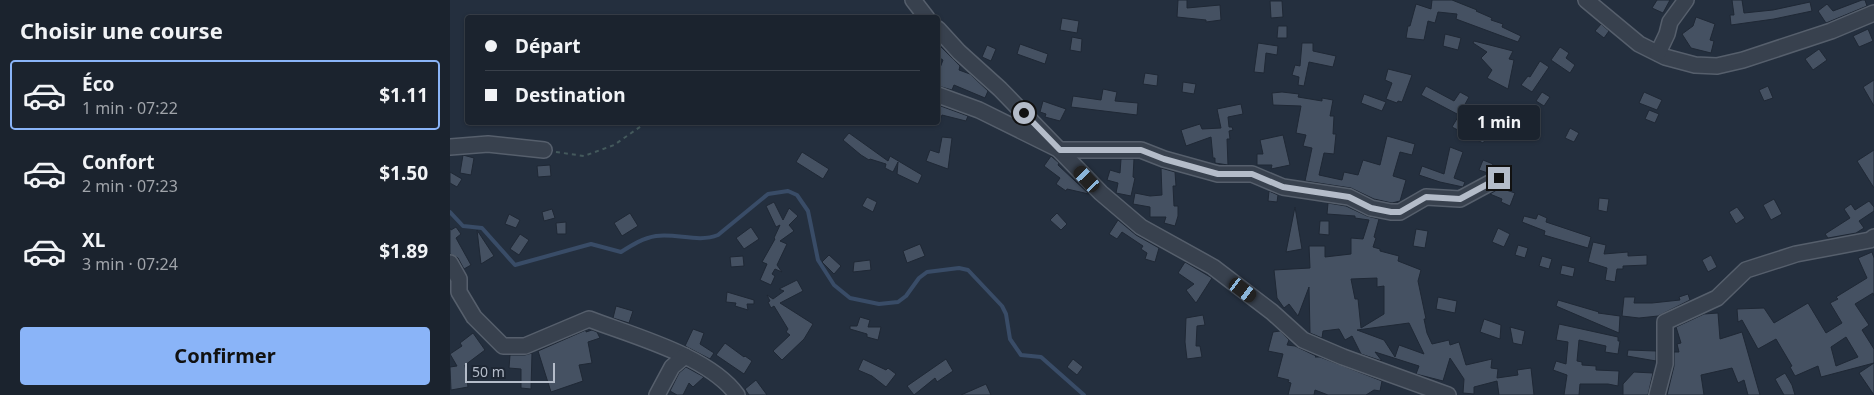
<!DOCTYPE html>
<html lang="fr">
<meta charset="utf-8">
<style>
body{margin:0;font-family:"Noto Sans",sans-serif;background:#282f3a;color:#f1f3f6;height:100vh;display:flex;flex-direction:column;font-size:19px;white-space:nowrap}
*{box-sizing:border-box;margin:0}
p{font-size:16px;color:#a0a4aa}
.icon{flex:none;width:28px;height:28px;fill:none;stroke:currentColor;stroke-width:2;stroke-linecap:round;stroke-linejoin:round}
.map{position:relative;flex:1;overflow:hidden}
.panel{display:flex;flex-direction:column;background:#1b232e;width:450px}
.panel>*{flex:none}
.banner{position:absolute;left:15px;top:15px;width:475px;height:110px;border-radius:5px;box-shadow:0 1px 4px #0004,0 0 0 1px #39404a;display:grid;align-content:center;height:110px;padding:0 20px;background:#1b232e}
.scale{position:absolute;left:15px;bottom:12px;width:90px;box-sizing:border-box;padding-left:5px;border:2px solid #b4bcc9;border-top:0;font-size:14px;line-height:18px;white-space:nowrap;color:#b4bcc9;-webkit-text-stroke:4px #1d2633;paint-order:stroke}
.end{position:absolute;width:22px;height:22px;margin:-11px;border:6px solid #b4bcc9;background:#111;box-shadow:0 0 0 2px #111}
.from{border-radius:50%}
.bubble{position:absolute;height:35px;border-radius:5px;background:#1b232e;box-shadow:0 1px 4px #0004,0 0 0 1px #39404a;font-size:16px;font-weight:700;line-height:35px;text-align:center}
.car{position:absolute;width:15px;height:30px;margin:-15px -8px;border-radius:6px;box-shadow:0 0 4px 1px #0007;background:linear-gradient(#222 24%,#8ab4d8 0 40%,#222 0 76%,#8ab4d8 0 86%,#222 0)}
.banner b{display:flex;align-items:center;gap:18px;height:48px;font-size:19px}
.banner b+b{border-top:1px solid #39404a}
.banner i{width:12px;height:12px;background:#f1f3f6}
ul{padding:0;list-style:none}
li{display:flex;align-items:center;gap:15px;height:70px;margin:0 10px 8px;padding:0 10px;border:2px solid transparent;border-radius:5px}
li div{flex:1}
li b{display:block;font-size:19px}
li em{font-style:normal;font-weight:700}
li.on{border-color:#8ab4f8}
li>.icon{width:45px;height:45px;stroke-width:1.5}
h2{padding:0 20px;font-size:22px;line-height:60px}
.cta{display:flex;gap:10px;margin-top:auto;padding:10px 20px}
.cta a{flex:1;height:58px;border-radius:5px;background:#8ab4f8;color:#111;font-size:20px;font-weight:700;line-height:58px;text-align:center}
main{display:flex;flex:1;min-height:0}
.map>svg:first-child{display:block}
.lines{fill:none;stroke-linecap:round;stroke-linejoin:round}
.stream{stroke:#394c67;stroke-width:4}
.building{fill:#455162;stroke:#1f2835;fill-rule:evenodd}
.minor-casing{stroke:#565f6c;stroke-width:18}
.path{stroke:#44595c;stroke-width:2;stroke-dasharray:4 4;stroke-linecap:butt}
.minor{stroke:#38414e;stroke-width:15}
.route{stroke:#b4bcc9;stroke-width:6}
</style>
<main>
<section class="panel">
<h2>Choisir une course</h2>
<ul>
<li class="on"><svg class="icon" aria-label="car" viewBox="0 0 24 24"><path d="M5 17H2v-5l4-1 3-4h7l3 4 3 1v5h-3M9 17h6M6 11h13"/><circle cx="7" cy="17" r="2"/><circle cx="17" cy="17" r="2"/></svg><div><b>Éco</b><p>1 min · 07:22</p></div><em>$1.11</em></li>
<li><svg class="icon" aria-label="car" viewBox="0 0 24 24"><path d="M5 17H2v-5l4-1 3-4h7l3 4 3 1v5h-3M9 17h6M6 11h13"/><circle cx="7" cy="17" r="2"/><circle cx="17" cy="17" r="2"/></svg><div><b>Confort</b><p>2 min · 07:23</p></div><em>$1.50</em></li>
<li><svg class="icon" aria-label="car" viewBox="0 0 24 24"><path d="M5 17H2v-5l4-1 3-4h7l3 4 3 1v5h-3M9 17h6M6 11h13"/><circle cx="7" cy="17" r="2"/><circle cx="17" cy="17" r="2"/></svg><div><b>XL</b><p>3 min · 07:24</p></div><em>$1.89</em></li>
</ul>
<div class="cta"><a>Confirmer</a></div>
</section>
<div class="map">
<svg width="1424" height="395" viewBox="0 0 1424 395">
<rect width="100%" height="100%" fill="#242f3e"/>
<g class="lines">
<!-- stream -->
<path class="stream" d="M0 212 13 226 32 228 65 265 141 244 171 252C182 245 193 238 206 236 227 233 248 243 268 235L318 194 338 191 347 195 358 211 368 260 384 285 400 298 429 304 448 302 456 296 469 278 477 272 509 268 518 270 552 306 556 314 560 339 571 355 591 357 634 395"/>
</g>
<!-- building -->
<g class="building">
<path d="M728 0H737V8L770 5 771 20 756 22V20L727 17Z"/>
<path d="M982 0H1002L1027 10 1026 11 1042 18 1041 20 1053 24 1052 27 1071 36 1068 42 1006 19 1007 14 988 12 985 23 978 21 974 40 956 38 958 26H960L966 4 981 9Z"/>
<path d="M1207 0H1220L1213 13 1202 8Z"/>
<path d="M1282 0H1292L1294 13 1323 10 1360 2 1362 11 1324 19 1281 25 1280 15H1284Z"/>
<path d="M1412 0H1415L1417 6 1376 23 1368 11 1377 4 1383 11Z"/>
<path d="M820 1H832L833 17 821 18Z"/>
<path d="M1246 17 1265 24 1260 40 1264 41 1261 53 1241 48 1232 34 1243 26Z"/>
<path d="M612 18 629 21 627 33 610 30Z"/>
<path d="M1151 24 1159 31 1154 38 1145 31Z"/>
<path d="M828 26H837V38H827Z"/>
<path d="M1418 29 1423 41 1409 47 1403 36Z"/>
<path d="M995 34 1011 38 1008 50 993 46Z"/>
<path d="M622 37 632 39 631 52 620 50Z"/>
<path d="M1024 41 1063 51 1059 59 1064 60 1058 89 1037 78 1042 70 1031 58 1037 52 1023 43Z"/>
<path d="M808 43 828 46 827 55 816 53 814 73 804 72Z"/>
<path d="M852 43H863V51L886 56 883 67 859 62 854 86 848 85 849 77 842 75 845 65 850 66Z"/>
<path d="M488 44 510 66 509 70 520 74 538 91 535 98 504 85 502 90 488 86V73L493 60 488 57Z"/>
<path d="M570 44 598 54 595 64 567 54Z"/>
<path d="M537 45 546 49 541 61 532 57Z"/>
<path d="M1110 47 1119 53 1116 58 1125 65 1120 73 1101 60Z"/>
<path d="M1369 49 1377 60 1363 70 1355 59Z"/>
<path d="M1090 61 1099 67 1082 92 1071 85 1078 76 1080 77Z"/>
<path d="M938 69 962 75 952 102 948 101 947 103 936 99 942 83 935 80Z"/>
<path d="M695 73 708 75 707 86 693 84Z"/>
<path d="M1424 80V106L1413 87Z"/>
<path d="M733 82 746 84 744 94 732 92Z"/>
<path d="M976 86 1004 101 1010 92 1019 97 1009 115 971 95Z"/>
<path d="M1318 86 1323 98 1314 101 1309 90Z"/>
<path d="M653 89 667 92 665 101 688 103 687 115 621 107 623 96 651 100Z"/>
<path d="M832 92 849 94 848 97 872 101V98L883 100 880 116H884L883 134H886L884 154 874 153 869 175 892 180 894 172 908 175 913 160 930 165 937 136 965 144 962 155 950 152 943 176 956 180 950 201 942 203 924 199 901 188 855 181 862 148 853 146 856 135 846 133 851 106 823 105 822 93Z"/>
<path d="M1092 92 1100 97 1094 106 1086 101Z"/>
<path d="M1194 92 1212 100 1207 110 1189 103Z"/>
<path d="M914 94 936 102 932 111 911 103Z"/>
<path d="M593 101 616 109 610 121 595 117 596 114 590 112Z"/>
<path d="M791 104 793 114 778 117 779 127H782L783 130 779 131 780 139H777L778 165 765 163V158H763L761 137 736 146 731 130 750 124 752 129 771 128 767 109Z"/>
<path d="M488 105 518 116 516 121 492 115 488 124Z"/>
<path d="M1056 108 1068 116 1063 124 1050 116Z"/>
<path d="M1199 110 1209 114 1205 123 1195 119Z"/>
<path d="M1008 117 1029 128 1034 121 1044 128 1033 143 1002 127Z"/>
<path d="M1120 128 1129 133 1124 142 1115 138Z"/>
<path d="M399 133 438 161 440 156 472 175 468 184 447 174 448 162 443 172 435 168 436 164 420 159 419 160 411 155 393 140Z"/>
<path d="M833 135 840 165 821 169 822 165H807V154H813L810 140Z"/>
<path d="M492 137 502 138 498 169 476 161 480 150 489 153Z"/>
<path d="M1000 147 1013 152 1004 178 1015 182 1013 187 990 182 969 175 972 166 994 174Z"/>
<path d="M1424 150V188L1407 161Z"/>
<path d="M352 152 379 169 373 179 346 162Z"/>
<path d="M13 155 24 158 21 175 10 173Z"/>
<path d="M601 156 609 163 608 165 639 194 617 189 616 191 606 184 610 178 594 166Z"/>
<path d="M671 159H684L683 177 685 178 681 196 666 193 668 183 657 180 660 170 670 173Z"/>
<path d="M1033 160 1043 164 1038 173 1029 170Z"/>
<path d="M100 165 101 176 88 177 87 166Z"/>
<path d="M711 168 725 172 726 186H723L724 206H728V216L725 226 714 223 716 217H700V207L683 204 685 193 700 196 712 195Z"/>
<path d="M0 172 12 179 7 187 0 183Z"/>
<path d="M1050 188 1065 193 1060 206 1051 202 1052 199 1040 194Z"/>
<path d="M819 191 828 195 827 202 818 201Z"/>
<path d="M417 197 427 202 423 212 412 206Z"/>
<path d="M1149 198 1159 199 1157 212 1148 210Z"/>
<path d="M1324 199 1332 214 1321 220 1313 205Z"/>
<path d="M1419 201 1424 207V211L1409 221 1414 228 1406 233 1378 238 1375 234 1400 218 1394 209 1401 204 1405 210Z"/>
<path d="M324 202 333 220 339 208 348 216 339 225 344 231 330 241 337 244 327 265 332 272 325 269 322 274 325 276 321 285 310 280 317 264 312 262 325 239 324 238 330 225 326 227 316 206Z"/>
<path d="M878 203 896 206 917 216 929 219 924 237 926 238 923 247 930 249V251L949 256 948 261 971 270 968 281 976 319H974L977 333 982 344 999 340 1000 345 1009 342 1016 365 1042 359 1041 368 1048 369 1047 378 1068 375 1067 370 1081 368 1084 395H1049L1047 381 1024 387V394L1013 393 1014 379 1000 358 993 381 966 374 969 366 925 352 932 361 911 354 902 336 895 340 889 329 873 331 872 338 860 333 859 287 848 316 839 304 834 308 827 298 824 270 860 268 859 246H875V257L901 254V238L913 239 919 220 905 218V216L877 214ZM927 278V287L934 286V314L911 328 908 299H905L901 279ZM959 323 974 354 949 345 945 357 934 340 907 330Z"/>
<path d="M845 207 852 249 836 252Z"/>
<path d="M1287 207 1295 218 1286 224 1279 212Z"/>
<path d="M102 209 105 218 94 221 92 212Z"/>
<path d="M180 213 188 226 172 236 164 223Z"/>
<path d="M607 213 617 224 611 230 600 220Z"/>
<path d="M59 214 70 220 66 228 55 224Z"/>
<path d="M1088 214 1097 218 1096 222 1141 237 1138 248 1094 235 1095 231 1072 222 1074 216 1086 219Z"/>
<path d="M668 220 686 235 709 248 705 262 695 259 697 253 691 249 693 246 672 232 667 239 659 234Z"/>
<path d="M870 221H879V235L869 234Z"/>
<path d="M116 222V234H107L106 223Z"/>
<path d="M6 227 11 234 6 238 21 265 14 269 8 258 0 254V228L1 230Z"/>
<path d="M301 227 309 239 294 249 286 238Z"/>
<path d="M1048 228 1060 234 1054 247 1042 242Z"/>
<path d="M966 229 978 231 975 248 963 246Z"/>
<path d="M27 230 44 256 31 264Z"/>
<path d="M70 234 79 240 69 255 60 249Z"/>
<path d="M1143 242 1156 245 1154 254 1178 252V256L1197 255V265L1173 266V269H1167L1165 282 1155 280 1157 268 1138 262Z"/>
<path d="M470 244 475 256 457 263 453 251Z"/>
<path d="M1068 245 1078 248 1075 258 1065 255Z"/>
<path d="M1422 252 1424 258V296L1423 293 1405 304 1419 325 1412 330 1424 349V395L1409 373 1424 363 1371 377 1368 366 1345 376 1340 367 1342 366 1326 339 1308 349 1292 320 1288 322 1287 309 1314 308 1324 323 1358 303 1376 333 1392 323 1380 303 1388 299 1386 297 1417 278 1408 258ZM1396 337 1408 357 1386 366 1381 347Z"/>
<path d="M379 255 391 266 384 274 372 262Z"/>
<path d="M1261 255 1267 267 1258 272 1252 260Z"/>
<path d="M293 256 294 266 281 267 280 257Z"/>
<path d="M1092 256 1102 259 1099 269 1089 266Z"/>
<path d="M420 260 421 270 403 272 404 262Z"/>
<path d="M735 262 762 278 746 303 736 290 744 284 728 273Z"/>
<path d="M1112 265 1125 268 1123 277 1110 274Z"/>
<path d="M347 280 353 291 330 303 363 324 354 339 332 360 323 351 340 335 336 332 338 329 324 306 321 308 318 302 320 301 317 295 323 299 334 291 329 289Z"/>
<path d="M277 292 304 300V304H297L298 310 285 306 286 303 276 302Z"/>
<path d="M1238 294 1240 300 1208 316 1189 318 1172 316 1174 297H1185L1184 303H1202L1230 300 1229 297Z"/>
<path d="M988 297 1007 301 1005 313 986 309Z"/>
<path d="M1108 300 1149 312 1148 313 1170 316 1169 333 1106 306Z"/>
<path d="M166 306 183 311 179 323 163 318Z"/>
<path d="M1268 313 1270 339 1292 332 1310 395H1298L1294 380 1288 383 1282 368 1251 375 1254 395H1217L1224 366V352H1229L1227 344 1231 343 1226 327 1254 314Z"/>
<path d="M753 315 755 325 747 326 746 346H750L752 357 737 359 735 342 736 318Z"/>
<path d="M410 317 420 320 418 327H431L428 340 417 337V334L400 329V326H407Z"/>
<path d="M1034 319 1051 325 1050 339 1030 332Z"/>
<path d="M1109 324 1168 337V341H1170L1168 354 1155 352 1156 346 1129 340 1127 361 1132 362V365L1146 366V370L1169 371 1168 386 1158 384H1130L1129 395H1114L1117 375 1103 370 1106 361 1116 364 1118 342 1106 340Z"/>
<path d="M1060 327 1075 331 1072 345 1063 343Z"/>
<path d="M243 329 254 333 250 344 264 353 260 359 235 346Z"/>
<path d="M136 330V332L142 330 147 332 150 338 138 342 142 363 129 365 133 381 101 392 88 351Z"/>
<path d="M830 331 839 340 837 345 845 346 866 356 865 357H870L932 381 930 391 924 390 916 395H878L865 390 864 395H838L841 383 838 382 839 380 827 377 833 354 818 351 823 332Z"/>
<path d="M23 333 35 350 15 365 18 387 1 390 0 367 7 366 0 354 12 346 10 343Z"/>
<path d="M275 343 294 357 295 356 302 361 294 374 266 355Z"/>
<path d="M1178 350 1206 351V361L1177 356Z"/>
<path d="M82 353 81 389 71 388V369L59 368 60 355H75Z"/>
<path d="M413 359 436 370 438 368 446 374 436 387 422 376 408 370Z"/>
<path d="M496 359 503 371 487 382 485 378 464 395 457 386Z"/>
<path d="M623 359 633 367 627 375 617 367Z"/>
<path d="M236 367 254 377 243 387 239 383 233 395H227L220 391 229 373Z"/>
<path d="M1184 372 1203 373 1198 395H1173V384Z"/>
<path d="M1335 373 1342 385 1345 395H1334L1325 379Z"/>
<path d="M306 380 317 395H299L295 389Z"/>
<path d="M536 384 541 395H511Z"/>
</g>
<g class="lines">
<!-- minor casing -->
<g class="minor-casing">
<g id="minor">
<path d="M463 0 477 18"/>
<path d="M1136 0 1189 44 1215 57 1245 65 1267 66 1293 60 1381 31 1424 13"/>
<path d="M488 29 509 52 550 89 651 193 691 227 763 267 822 312 853 340 893 357 998 395"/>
<path d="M1208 53 1217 34 1220 22 1236 0"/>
<path d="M488 95 529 110 610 150H691L714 159 768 174H802L833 187 899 197 921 208 941 212H950L976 197 1010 199 1049 178"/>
<path d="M0 147 38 144 94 150"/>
<path d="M0 263 9 279V292L24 317 53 346H75L139 319C183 336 259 356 287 395"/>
<path d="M207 395 222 367 235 356"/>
<path d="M1207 395 1215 364V322L1267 298 1296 270 1346 254 1420 240 1424 237"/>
</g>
</g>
<!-- path -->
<path class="path" d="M106 152 134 156 164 145 197 122"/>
<!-- minor -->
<use href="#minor" class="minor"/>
</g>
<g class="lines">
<!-- route -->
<path class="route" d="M574 113 610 150H691L714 159 768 174H802L833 187 899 197 921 208 941 212H950L976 197 1010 199 1049 178"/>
</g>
</svg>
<div class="scale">50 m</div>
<i class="end from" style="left:574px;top:113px"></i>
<i class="end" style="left:1049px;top:178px"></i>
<div class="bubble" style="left:1008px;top:105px;width:82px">1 min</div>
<i class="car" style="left:637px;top:179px;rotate:317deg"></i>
<i class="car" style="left:793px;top:290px;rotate:127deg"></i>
<div class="banner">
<b><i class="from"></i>Départ</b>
<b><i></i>Destination</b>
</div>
</div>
</main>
